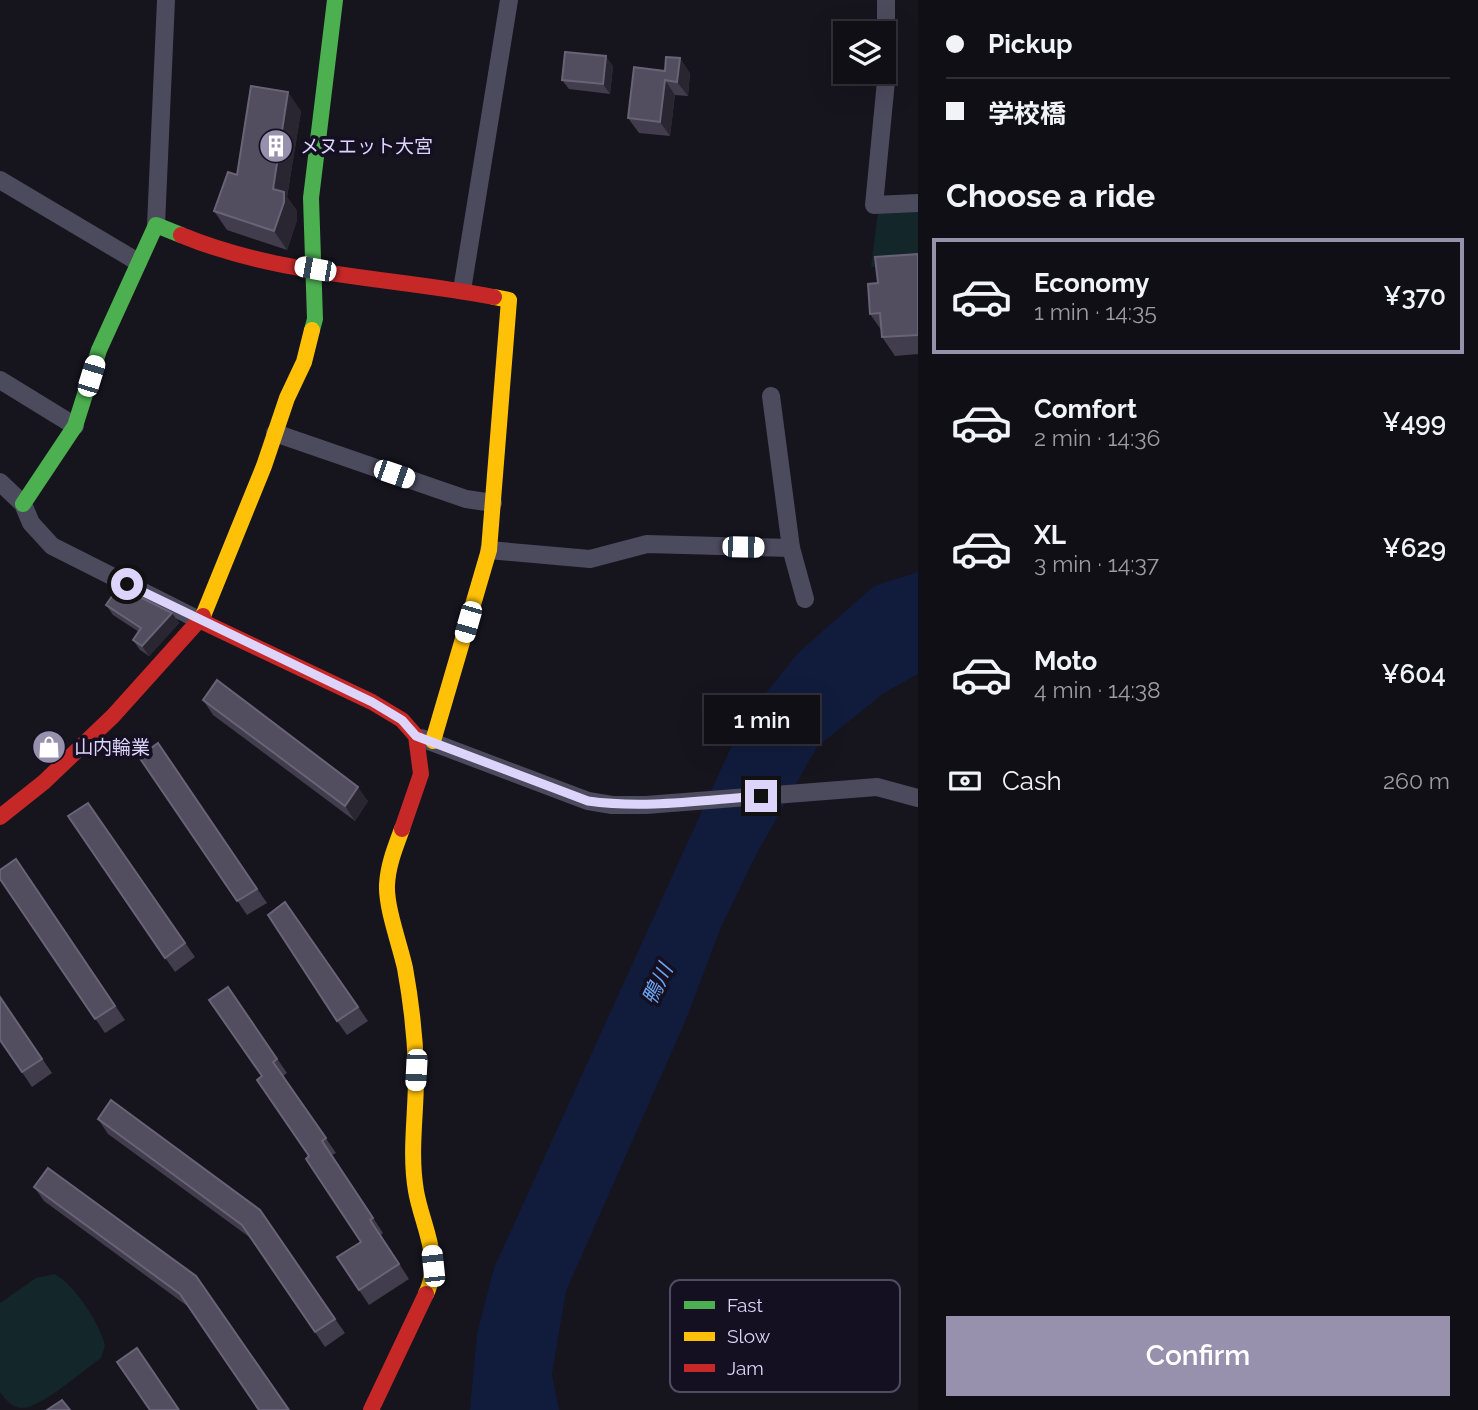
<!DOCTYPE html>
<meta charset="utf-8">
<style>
body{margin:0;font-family:Raleway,"Noto Sans JP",sans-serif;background:#19181f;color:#f1f3f6;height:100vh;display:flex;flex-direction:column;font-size:26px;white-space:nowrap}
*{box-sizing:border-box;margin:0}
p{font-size:23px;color:#9c9ca1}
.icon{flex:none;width:38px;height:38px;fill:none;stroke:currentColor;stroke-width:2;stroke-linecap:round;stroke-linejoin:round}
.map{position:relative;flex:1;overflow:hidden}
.sheet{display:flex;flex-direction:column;background:#100f16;width:560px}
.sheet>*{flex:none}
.banner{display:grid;align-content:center;height:154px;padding:0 28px;background:#100f16}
.buttons{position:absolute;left:833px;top:21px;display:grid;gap:14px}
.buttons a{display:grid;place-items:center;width:63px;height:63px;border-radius:0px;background:#100f16;box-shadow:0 7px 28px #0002,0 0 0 2px #302f35;font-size:35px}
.end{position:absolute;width:32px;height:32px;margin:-16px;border:9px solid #ddd4fb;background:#111;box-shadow:0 0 0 4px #111}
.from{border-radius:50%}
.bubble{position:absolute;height:49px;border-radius:0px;background:#100f16;box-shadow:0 7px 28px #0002,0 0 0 2px #302f35;font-size:23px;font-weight:600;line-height:49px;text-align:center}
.car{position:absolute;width:21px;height:42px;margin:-21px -10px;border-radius:9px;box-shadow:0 0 5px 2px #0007;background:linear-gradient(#fff 24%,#345 0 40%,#fff 0 76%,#345 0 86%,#fff 0)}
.banner b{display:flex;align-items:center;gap:24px;height:66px;font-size:26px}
.banner b+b{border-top:2px solid #302f35}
.banner i{width:18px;height:18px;background:#f1f3f6}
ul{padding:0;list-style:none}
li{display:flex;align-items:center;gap:21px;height:116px;margin:0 14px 10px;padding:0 14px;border:4px solid transparent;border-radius:0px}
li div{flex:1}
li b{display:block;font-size:26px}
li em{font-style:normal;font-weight:600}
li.current{border-color:#9791ad}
li>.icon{width:63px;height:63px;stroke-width:1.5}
h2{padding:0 28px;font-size:32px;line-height:84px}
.pay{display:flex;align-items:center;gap:18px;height:77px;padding:0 28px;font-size:26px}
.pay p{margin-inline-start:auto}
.primary-button{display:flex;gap:14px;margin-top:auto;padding:14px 28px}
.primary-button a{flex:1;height:80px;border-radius:0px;background:#9791ad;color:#fff;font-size:28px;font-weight:600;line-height:80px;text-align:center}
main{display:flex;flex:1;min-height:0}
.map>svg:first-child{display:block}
.green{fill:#132629}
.water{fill:#111c3d}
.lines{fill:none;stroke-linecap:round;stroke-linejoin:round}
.street{stroke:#4c4a5d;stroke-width:18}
.fast{stroke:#4caf50;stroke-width:16}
.slow{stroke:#ffc107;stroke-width:16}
.jam{stroke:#c62828;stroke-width:16}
.wall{fill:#423d4c}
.shaded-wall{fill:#292631}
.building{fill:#524e5f;stroke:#686377;stroke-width:2}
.route{stroke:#ddd4fb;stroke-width:9}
.labels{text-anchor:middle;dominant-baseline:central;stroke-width:7;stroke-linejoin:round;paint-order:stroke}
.poi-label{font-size:19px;fill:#ddd4fb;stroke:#151021;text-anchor:start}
.water-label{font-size:21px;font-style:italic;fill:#6ba4f2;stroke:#151021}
.key{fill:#151021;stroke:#514b62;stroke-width:2}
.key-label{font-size:19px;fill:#ddd4fb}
</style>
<main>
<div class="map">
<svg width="918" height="1410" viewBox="0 0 918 1410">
<rect width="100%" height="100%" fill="#16141d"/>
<!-- green -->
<g class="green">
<path d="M878 212H918V265L871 267Z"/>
<path d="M54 1274C73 1282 101 1325 105 1346L101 1358C85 1369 39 1410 21 1408 11 1407 6 1400 0 1392V1303L36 1278Z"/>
</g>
<!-- water -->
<path class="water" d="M918 572V674L884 693 817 747 757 853 721 927 685 1022 566 1291 552 1374 559 1410H470L477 1334 494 1268 742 723 798 653 874 586Z"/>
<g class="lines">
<!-- street -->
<g class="street">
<path d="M886 0V81L874 205 918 203"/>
<path d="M0 180 138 262"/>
<path d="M156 225 166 0"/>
<path d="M462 290 509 0"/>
<path d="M0 380 75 426"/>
<path d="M771 396 791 548 805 599"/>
<path d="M275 433 466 499 493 503"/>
<path d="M0 482 23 504 31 523 52 546 201 621"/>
<path d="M489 550 590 559 647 544 791 548"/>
<path d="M421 738 588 801 612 805H646L877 787 918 798"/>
</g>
<!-- fast -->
<g class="fast">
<path d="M312 330 315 319 311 198 335 0"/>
<path d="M23 504 75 426 99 350 156 225 181 235"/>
</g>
<!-- slow -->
<g class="slow">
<path d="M203 616 264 466 287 398 304 362 312 330"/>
<path d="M433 741 489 550 509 300 494 297"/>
<path d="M402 829C395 848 388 865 387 885 386 908 400 945 405 968 411 1001 415 1036 416 1069 417 1110 409 1150 416 1191 422 1226 443 1258 426 1294"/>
</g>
<!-- jam -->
<g class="jam">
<path d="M181 235C279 276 391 277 494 297"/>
<path d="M201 621 372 702 402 720 416 736 421 774 402 829"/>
<path d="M0 817 44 782 113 716 203 616"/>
<path d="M371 1410 426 1294"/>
</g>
</g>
<!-- wall -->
<g class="wall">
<path d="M613 66 610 94 569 89 562 80Z"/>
<path d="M665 71 690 73 688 96 675 95 670 136 639 133 628 118Z"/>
<path d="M301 111 287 197 297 211V220L287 250 227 230 214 211 237 175Z"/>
<path d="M918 254V354L895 356 882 337V331L870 314 878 283Z"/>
<path d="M120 592 172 613 179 623 149 656 140 650 133 640 139 632 113 615 106 605Z"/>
<path d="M203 700 368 801 355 821 213 715Z"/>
<path d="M158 743 267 903 247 915 139 757Z"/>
<path d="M88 803 195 957 175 972 68 816Z"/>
<path d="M16 859 125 1020 105 1033 0 879Z"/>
<path d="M285 902 368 1021 347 1035 337 1021Z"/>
<path d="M228 987 287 1073 283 1076 336 1153 332 1155 383 1233 381 1235 409 1279 369 1305 359 1290 361 1242 262 1076Z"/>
<path d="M0 997 52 1073 32 1087 0 1040Z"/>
<path d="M98 1119 260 1210 345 1333 325 1347 252 1239 108 1134Z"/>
<path d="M34 1187 196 1276 190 1308 44 1201Z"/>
</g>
<!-- shaded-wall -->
<g class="shaded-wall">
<path d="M606 56 613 66 610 94 603 84Z"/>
<path d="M680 58 690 73 688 96 677 82Z"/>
<path d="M665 80 675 95 670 136 660 122Z"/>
<path d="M288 92 301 111 287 197 297 211V220L287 250 274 231 273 189Z"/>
<path d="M172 613 179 623 149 656 142 646Z"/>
<path d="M358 787 368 801 355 821 345 806Z"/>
</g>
<!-- building -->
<g class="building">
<path d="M565 52 606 56 603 84 562 80Z"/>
<path d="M666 57 680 58 677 82 665 80 660 122 628 118 634 67 665 71Z"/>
<path d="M251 86 288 92 273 189 284 192V202L274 231 214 211 228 172 237 175Z"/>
<path d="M918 254V335L882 337 880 313 870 314 868 284 878 283 875 257Z"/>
<path d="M122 588 172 613 142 646 133 640 141 628 106 605 117 589 120 592Z"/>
<path d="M217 680 358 787 345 806 203 700Z"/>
<path d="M158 743 257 889 237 901 139 757Z"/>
<path d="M88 803 185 943 165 958 68 816Z"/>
<path d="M16 859 115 1006 95 1019 0 879V870Z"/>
<path d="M285 902 358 1007 337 1021 268 915Z"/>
<path d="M228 987 277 1059 273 1062 326 1138 322 1141 373 1218 370 1220 399 1264 359 1290 337 1257 361 1242 306 1159 309 1156 257 1080 262 1076 209 1000Z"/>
<path d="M0 997 42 1059 22 1072 0 1040Z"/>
<path d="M111 1100 260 1210 335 1319 315 1332 242 1225 98 1119Z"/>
<path d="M48 1168 196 1276 289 1410H259L180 1294 34 1187Z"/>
<path d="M137 1348 179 1410H150L117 1362Z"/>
<path d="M62 1400 70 1410H47Z"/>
</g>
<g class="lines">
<!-- route -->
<path class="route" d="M127 584 372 702 402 720 416 736 588 801C645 809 703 800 761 796"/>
</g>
<!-- icons -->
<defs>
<g id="building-disc" transform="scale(1.75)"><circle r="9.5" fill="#9791ad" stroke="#151021"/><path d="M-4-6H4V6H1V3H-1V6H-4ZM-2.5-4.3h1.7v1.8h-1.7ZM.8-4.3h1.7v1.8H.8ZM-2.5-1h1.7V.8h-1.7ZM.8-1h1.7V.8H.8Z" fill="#fff"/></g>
<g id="shop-disc" transform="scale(1.75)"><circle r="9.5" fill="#9791ad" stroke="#151021"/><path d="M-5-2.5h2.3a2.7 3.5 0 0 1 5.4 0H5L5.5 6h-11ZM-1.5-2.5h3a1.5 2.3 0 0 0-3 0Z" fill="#fff"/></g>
</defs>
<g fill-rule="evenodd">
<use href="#building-disc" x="276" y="146"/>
<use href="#shop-disc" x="49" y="747"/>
</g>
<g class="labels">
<!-- poi labels -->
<g class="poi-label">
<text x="300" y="146">メヌエット大宮</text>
<text x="74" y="747">山内輪業</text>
</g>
<!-- water labels -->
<g class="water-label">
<text transform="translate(657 984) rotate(-64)">鴨川</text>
</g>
</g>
<!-- legend -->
<rect x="670" y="1280" width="230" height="112" rx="10" class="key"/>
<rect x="684" y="1301" width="31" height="8" fill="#4caf50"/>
<rect x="684" y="1332" width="31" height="9" fill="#ffc107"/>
<rect x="684" y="1364" width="31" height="8" fill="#c62828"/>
<g class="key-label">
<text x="727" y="1312">Fast</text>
<text x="727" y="1343">Slow</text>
<text x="727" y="1375">Jam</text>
</g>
</svg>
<div class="buttons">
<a><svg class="icon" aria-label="layers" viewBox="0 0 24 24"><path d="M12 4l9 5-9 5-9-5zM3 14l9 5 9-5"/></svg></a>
</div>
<i class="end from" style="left:127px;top:584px"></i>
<i class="end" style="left:761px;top:796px"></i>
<div class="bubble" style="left:704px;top:695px;width:116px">1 min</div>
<i class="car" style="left:315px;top:269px;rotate:280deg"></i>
<i class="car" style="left:91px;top:376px;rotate:17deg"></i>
<i class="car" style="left:394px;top:474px;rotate:109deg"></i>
<i class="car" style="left:743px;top:547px;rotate:91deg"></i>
<i class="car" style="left:468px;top:622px;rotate:196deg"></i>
<i class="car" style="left:416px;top:1070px;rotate:183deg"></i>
<i class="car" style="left:433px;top:1266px;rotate:354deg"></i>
</div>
<section class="sheet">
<div class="banner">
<b><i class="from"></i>Pickup</b>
<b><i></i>学校橋</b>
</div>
<h2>Choose a ride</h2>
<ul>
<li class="current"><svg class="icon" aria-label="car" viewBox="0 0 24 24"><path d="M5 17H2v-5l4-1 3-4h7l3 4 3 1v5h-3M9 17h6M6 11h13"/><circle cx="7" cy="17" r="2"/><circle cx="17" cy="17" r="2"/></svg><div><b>Economy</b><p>1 min · 14:35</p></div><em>¥370</em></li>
<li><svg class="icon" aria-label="car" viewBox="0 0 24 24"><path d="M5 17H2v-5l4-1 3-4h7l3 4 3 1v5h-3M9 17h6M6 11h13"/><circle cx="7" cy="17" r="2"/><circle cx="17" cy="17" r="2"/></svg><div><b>Comfort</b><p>2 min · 14:36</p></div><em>¥499</em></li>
<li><svg class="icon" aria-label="car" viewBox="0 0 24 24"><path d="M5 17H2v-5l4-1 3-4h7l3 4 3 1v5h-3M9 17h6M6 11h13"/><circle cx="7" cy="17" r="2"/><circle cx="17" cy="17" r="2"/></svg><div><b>XL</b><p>3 min · 14:37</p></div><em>¥629</em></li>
<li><svg class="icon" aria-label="car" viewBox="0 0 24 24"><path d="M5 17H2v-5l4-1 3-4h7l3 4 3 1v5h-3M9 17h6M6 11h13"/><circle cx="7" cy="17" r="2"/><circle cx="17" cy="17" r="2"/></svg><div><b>Moto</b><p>4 min · 14:38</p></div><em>¥604</em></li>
</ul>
<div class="pay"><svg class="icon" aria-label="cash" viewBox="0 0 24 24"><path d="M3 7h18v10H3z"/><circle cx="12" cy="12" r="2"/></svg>Cash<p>260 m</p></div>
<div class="primary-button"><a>Confirm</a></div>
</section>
</main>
